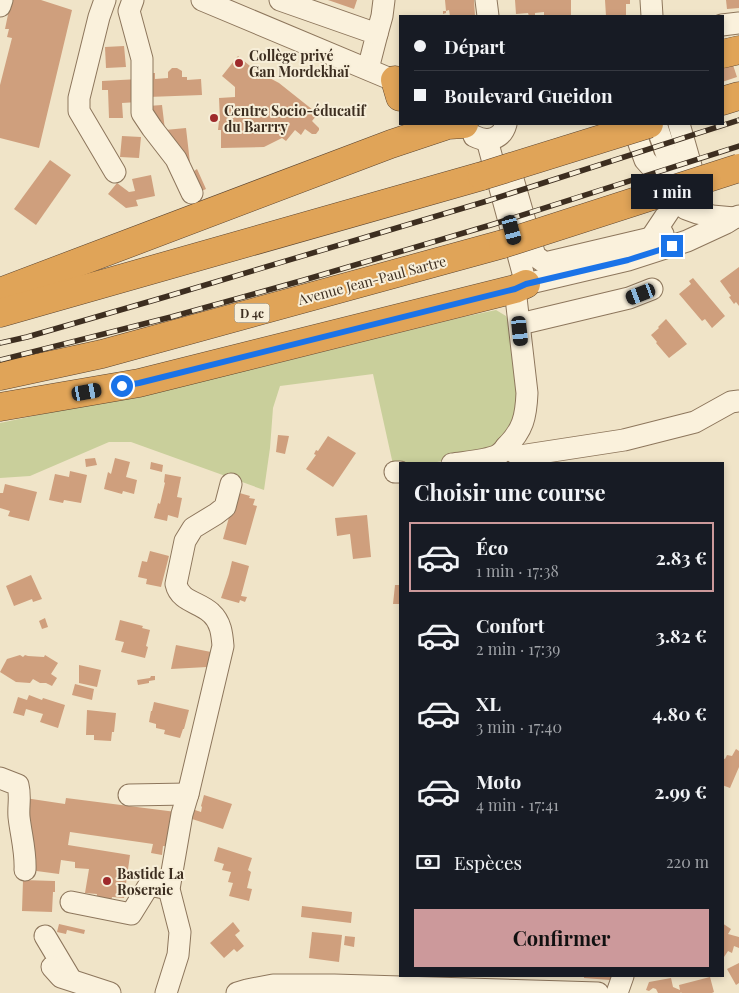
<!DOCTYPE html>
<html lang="fr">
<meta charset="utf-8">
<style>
body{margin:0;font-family:"Playfair Display",serif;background:#242831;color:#f1f3f6;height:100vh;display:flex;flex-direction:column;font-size:19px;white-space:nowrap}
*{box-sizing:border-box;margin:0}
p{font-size:16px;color:#9ea1a6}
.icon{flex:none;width:28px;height:28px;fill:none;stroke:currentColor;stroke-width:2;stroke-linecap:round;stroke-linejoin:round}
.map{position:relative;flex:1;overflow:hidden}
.drawer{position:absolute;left:399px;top:462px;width:325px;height:515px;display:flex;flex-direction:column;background:#171b24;border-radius:0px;box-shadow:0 2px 8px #0003}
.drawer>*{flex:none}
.guide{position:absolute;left:399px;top:15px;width:325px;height:110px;border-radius:0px;box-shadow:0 2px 8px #0003;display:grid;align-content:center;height:110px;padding:0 15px;background:#171b24}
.end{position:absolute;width:22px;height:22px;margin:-11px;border:6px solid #1a73e8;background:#fff;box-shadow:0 0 0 2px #fff}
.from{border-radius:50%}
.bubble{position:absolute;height:35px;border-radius:0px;background:#171b24;box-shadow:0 2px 8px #0003;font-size:16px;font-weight:700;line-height:35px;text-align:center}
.car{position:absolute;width:15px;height:30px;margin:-15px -8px;border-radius:6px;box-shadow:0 0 4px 1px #0007;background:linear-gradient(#222 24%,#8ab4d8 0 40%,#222 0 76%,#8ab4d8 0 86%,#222 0)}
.guide b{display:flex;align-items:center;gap:18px;height:48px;font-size:19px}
.guide b+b{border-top:1px solid #363941}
.guide i{width:12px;height:12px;background:#f1f3f6}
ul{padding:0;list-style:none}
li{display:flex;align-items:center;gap:15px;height:70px;margin:0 10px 8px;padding:0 5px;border:2px solid transparent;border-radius:0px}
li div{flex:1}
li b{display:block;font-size:19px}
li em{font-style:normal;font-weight:700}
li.selected{border-color:#cc999b}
li>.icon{width:45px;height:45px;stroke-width:1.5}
h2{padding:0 15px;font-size:22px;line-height:60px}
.pay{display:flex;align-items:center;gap:12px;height:55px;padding:0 15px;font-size:19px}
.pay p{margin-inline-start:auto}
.primary-button{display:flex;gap:10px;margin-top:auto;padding:10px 15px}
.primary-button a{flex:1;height:58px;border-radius:0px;background:#cc999b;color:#111;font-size:20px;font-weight:700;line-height:58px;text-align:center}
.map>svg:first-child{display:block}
.green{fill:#c9cf9b}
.building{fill:#cf9f7d}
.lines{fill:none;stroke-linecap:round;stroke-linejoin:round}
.minor-casing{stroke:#8d765c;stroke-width:23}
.highway-casing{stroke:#5b4430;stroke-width:29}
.minor{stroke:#faf1dc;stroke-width:21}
.highway{stroke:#e0a458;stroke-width:28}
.rail-casing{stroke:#3d2e20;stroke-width:5.5}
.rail{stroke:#f7eed8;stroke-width:4;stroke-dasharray:11;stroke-linecap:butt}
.highway-bridge-casing{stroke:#5b4430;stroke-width:29;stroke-linecap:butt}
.highway-bridge{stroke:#e0a458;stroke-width:28}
.route{stroke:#1a73e8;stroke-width:6}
.poi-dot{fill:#9e2a2b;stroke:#f7eed8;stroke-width:2}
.labels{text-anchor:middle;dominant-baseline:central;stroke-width:4;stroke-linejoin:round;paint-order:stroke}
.shield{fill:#f7eed8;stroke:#756857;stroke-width:1}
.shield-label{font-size:12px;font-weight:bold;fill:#3d2e20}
.poi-label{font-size:14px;font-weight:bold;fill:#3d2e20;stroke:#f7eed8;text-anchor:start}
.street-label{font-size:14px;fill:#3d2e20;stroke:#f7eed8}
</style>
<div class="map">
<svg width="739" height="993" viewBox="0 0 739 993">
<rect width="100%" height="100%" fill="#f0e4c8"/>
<!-- green -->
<path class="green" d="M496 310 506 316 513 330 519 405 509 435 479 455 425 464H400L394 469 373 374 280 386 273 408 270 448 264 490 131 442H109L30 476 0 478V423L161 389 160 387 254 369 463 317Z"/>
<!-- building -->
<g class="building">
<path d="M11 0H41L72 10 39 148 0 138V85L12 38 7 37 9 29H5Z"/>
<path d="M328 0H357L354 9Z"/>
<path d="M445 0H474L475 16H450L449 10 446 11V13L443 14V11H446Z"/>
<path d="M515 0H571V16H544V12L535 13V16H529L528 13 516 14Z"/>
<path d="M605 0H630V4H626V16H606Z"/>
<path d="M726 0H739V8L727 9Z"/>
<path d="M124 46 126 67 106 68 105 47Z"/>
<path d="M238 56 263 77 264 75 279 83 318 114 312 121 319 128V130L316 134H312L305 129 301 135 295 130 286 141 282 138 264 147 221 148V130H218L219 121H220L219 98 235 97V87L222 76Z"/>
<path d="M732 62 737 77 722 82V65Z"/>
<path d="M172 68H177L182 71V77H187V80L201 79 202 95 148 97V73H155V79L168 78V72Z"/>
<path d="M139 79 138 102 122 103 123 118H109L108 90H102V81Z"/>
<path d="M162 105 165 130 186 128 190 163 194 171 197 169 206 189 195 194 148 106Z"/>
<path d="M122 136 141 137 139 158 120 157Z"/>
<path d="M50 160 71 175 36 225 14 209Z"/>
<path d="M151 175 155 196 136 200 138 206 126 208 108 194 117 183 129 192 135 191 132 179Z"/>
<path d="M739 267V306L736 302 734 304 729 297 731 296 720 281Z"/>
<path d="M693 278 725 316 712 328 705 319 702 321 679 294 691 284 689 281Z"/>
<path d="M666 319 687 344 669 358 656 343 657 342 651 335 659 328 658 327Z"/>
<path d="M278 435 289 436 285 454 276 452Z"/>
<path d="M328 436 356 453 333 487 306 469 316 455 314 454 316 450 318 451Z"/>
<path d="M95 458 97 465 86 467 85 459Z"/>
<path d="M115 458 130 462 126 477 137 480 134 494 123 491 122 494 104 489 108 472 111 474Z"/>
<path d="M151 462 163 465 162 472 150 469Z"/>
<path d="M70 471 87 475 81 503 64 500 63 503 49 500 55 474 69 477Z"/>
<path d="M165 474 181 477 177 497 182 498 178 518 168 515 167 521 154 518 158 503 160 504 165 483 164 482Z"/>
<path d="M5 484 37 492 29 521 8 516 10 511 0 508V493H3Z"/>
<path d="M236 492 250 496 249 498 255 499 253 505 257 506 246 545 223 539Z"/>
<path d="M367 515 371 557 353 559 350 534 337 536 335 518Z"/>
<path d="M150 551 169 556 161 587 146 584 147 579 138 577 142 561 147 562Z"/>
<path d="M232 561 249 566 241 596 247 597 245 602 240 600 239 603 221 598 229 574Z"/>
<path d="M31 575 42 599 33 602 32 599 14 606 6 586Z"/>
<path d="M395 585H400V604H393Z"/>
<path d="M45 618 48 627 42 629 39 621Z"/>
<path d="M120 620 143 626 142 628 150 630 146 646 148 647 145 658 121 652 124 642 115 640Z"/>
<path d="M176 645 211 652 207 667 171 669Z"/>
<path d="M20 655 23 657 25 655 28 656 44 657 45 655 58 663 51 674 57 678 52 686 46 683H40L33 679 30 683 16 682 0 672 7 659Z"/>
<path d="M79 665 101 670 97 687 79 683Z"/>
<path d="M151 676H155V680L149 681V683L138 685 137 680 150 678Z"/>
<path d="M75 684 94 689 92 700 72 695Z"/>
<path d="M29 695 42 700 43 698 65 705 58 728 40 722 43 714 26 709 24 716 13 713 18 697 27 700Z"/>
<path d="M154 702 189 710 184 729H183L180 738 164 734 165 730 156 728V724L149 722 151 711H152Z"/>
<path d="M87 710 116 713 114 732H112L111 741 94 740V735H86Z"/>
<path d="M736 749 739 751V767L730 788 722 785V758L725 759 727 755 732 756Z"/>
<path d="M204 795 232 804 223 829 189 818 192 809 201 812 202 807 201 806Z"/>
<path d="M25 798 65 804 66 798 176 812 171 847 163 846 162 855 151 853 153 844 70 832 68 845 130 855 124 898 112 897 111 902 96 900 97 894 85 893 89 869 75 868V862L61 860 59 874 29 870Z"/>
<path d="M218 847 252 858 248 870 251 872 247 888 252 889 249 901 229 896 233 883 228 882 231 872 222 870 224 864 214 861Z"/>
<path d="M23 880 55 881V892H53L52 912 22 911Z"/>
<path d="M302 906 352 912 351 923 301 917Z"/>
<path d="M233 922 240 931 235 935 244 946 237 952 234 949 224 958 210 943Z"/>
<path d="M722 923 731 929 728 934 739 937V948L734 946 732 953 728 951 722 960V932L724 929H722Z"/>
<path d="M59 924 85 930 84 934 67 930 66 934 57 932Z"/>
<path d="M312 932 342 935 339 962 309 958Z"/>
<path d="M345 936 355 937 354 947 344 945Z"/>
<path d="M739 963V983L736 985 727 969Z"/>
<path d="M584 976H616L610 980 584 978Z"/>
<path d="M710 977 714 992 712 993H682L680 992 681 993H658L656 989 653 988 649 991 646 990 649 982 671 978 673 987 680 990 679 985Z"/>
</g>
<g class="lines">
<!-- minor casing -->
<g class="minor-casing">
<g id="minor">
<path d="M105 0 99 17 79 98V111L115 172"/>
<path d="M133 0 129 11 142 59V113L152 128 176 159 192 193"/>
<path d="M202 0 400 83"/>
<path d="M280 0 377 34 368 69"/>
<path d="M486 0 488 16"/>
<path d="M651 0 652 16"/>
<path d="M0 6 2 0"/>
<path d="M722 25 739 23"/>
<path d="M377 34 382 16 384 0"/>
<path d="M632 124 645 160 668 186 675 201 686 209 697 213 712 216 734 218"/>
<path d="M656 124 672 170 668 186"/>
<path d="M474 136C488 143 502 139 506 124"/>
<path d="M487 140 526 284 628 260 687 241 726 223 734 218 739 216"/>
<path d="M512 176 535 256 545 263 651 238 663 234"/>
<path d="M646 242 651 238 687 184 691 166 679 124"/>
<path d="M520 324 629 298 652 289"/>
<path d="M506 447 520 456 624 440 695 422 731 402 739 401"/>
<path d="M452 464C465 462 486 461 498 455 501 453 504 450 506 447 523 430 526 417 527 393L515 289"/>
<path d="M395 472H400"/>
<path d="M0 778 18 785C21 797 18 806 19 817 21 835 26 852 25 870"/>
<path d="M129 795 188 794"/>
<path d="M71 902 131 914 149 885 169 889"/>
<path d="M45 936 70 978"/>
<path d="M52 967 61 977 110 993"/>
<path d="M166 993 178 955 180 932 169 889 182 814 188 794 223 646C222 634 221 622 211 613 200 602 180 602 176 584L185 541 193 528 216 514 225 507 231 484"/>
<path d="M237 993 247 990 273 985H334L598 993"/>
<path d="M617 993 623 976"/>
</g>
</g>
<!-- highway casing -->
<g class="highway-casing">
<g id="highway">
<path d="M722 54 739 50"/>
<path d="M395 80 400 97"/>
<path d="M722 101 739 96"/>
<path d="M0 292 391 144 448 125 464 124"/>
<path d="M0 313 482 176"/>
<path d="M0 376 102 354 503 244"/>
<path d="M0 407 139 383 515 289 526 284"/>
</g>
</g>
<!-- minor -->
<use href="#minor" class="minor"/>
<!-- highway -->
<use href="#highway" class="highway"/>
<!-- rail casing -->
<g class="rail-casing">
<g id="rail">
<path d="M0 343 27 337 165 297 487 201 739 120"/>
<path d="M0 360 171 317 304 280 494 224 739 146"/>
</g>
</g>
<!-- rail -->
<use href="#rail" class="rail"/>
<!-- highway-bridge casing -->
<g class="highway-bridge-casing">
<g id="highway-bridge">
<path d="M482 176 649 124"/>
<path d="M503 244 739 168"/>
</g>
</g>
<!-- highway-bridge -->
<use href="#highway-bridge" class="highway-bridge"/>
</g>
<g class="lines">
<!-- route -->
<path class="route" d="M122 386 139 383 515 289 526 284 628 260 672 246"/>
</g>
<!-- markers -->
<g class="poi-dot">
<circle cx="239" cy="63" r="5"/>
<circle cx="214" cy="118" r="5"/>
<circle cx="107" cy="881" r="5"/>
</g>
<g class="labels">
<!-- shield labels -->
<rect class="shield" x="234.5" y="303.5" width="35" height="19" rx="4"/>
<g class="shield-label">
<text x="252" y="313">D 4c</text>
</g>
<!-- poi labels -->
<g class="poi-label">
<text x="249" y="55">Collège privé<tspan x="249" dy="16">Gan Mordekhaï</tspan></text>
<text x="224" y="110">Centre Socio-éducatif<tspan x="224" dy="16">du Barrry</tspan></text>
<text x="117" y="873">Bastide La<tspan x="117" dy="16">Roseraie</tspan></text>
</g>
<!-- street labels -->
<g class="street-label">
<text transform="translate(372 280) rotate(-15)">Avenue Jean-Paul Sartre</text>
</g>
</g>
</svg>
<i class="end from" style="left:122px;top:386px"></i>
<i class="end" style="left:672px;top:246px"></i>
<div class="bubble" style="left:631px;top:174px;width:82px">1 min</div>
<i class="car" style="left:512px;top:230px;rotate:165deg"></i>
<i class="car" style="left:641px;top:294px;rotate:249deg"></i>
<i class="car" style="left:520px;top:331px;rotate:174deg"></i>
<i class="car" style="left:87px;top:392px;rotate:80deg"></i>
<div class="guide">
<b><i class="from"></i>Départ</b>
<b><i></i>Boulevard Gueidon</b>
</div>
<section class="drawer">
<h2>Choisir une course</h2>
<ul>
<li class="selected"><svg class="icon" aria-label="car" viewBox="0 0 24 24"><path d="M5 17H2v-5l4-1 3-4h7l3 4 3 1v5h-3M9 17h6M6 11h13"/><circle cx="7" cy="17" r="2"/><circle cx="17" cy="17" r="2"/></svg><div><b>Éco</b><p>1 min · 17:38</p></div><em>2.83 €</em></li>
<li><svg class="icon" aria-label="car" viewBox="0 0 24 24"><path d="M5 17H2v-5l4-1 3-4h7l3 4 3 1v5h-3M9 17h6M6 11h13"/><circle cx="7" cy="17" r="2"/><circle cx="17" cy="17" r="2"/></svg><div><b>Confort</b><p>2 min · 17:39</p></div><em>3.82 €</em></li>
<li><svg class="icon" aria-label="car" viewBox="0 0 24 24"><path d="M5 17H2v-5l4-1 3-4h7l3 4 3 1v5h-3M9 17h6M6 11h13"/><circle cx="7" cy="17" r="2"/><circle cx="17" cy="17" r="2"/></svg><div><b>XL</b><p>3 min · 17:40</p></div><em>4.80 €</em></li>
<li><svg class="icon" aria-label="car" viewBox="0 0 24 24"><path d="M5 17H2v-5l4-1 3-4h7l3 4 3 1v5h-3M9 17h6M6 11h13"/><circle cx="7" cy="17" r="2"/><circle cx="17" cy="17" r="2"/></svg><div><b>Moto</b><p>4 min · 17:41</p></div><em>2.99 €</em></li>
</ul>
<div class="pay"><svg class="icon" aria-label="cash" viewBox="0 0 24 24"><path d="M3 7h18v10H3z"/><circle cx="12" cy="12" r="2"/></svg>Espèces<p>220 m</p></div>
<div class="primary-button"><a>Confirmer</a></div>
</section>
</div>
